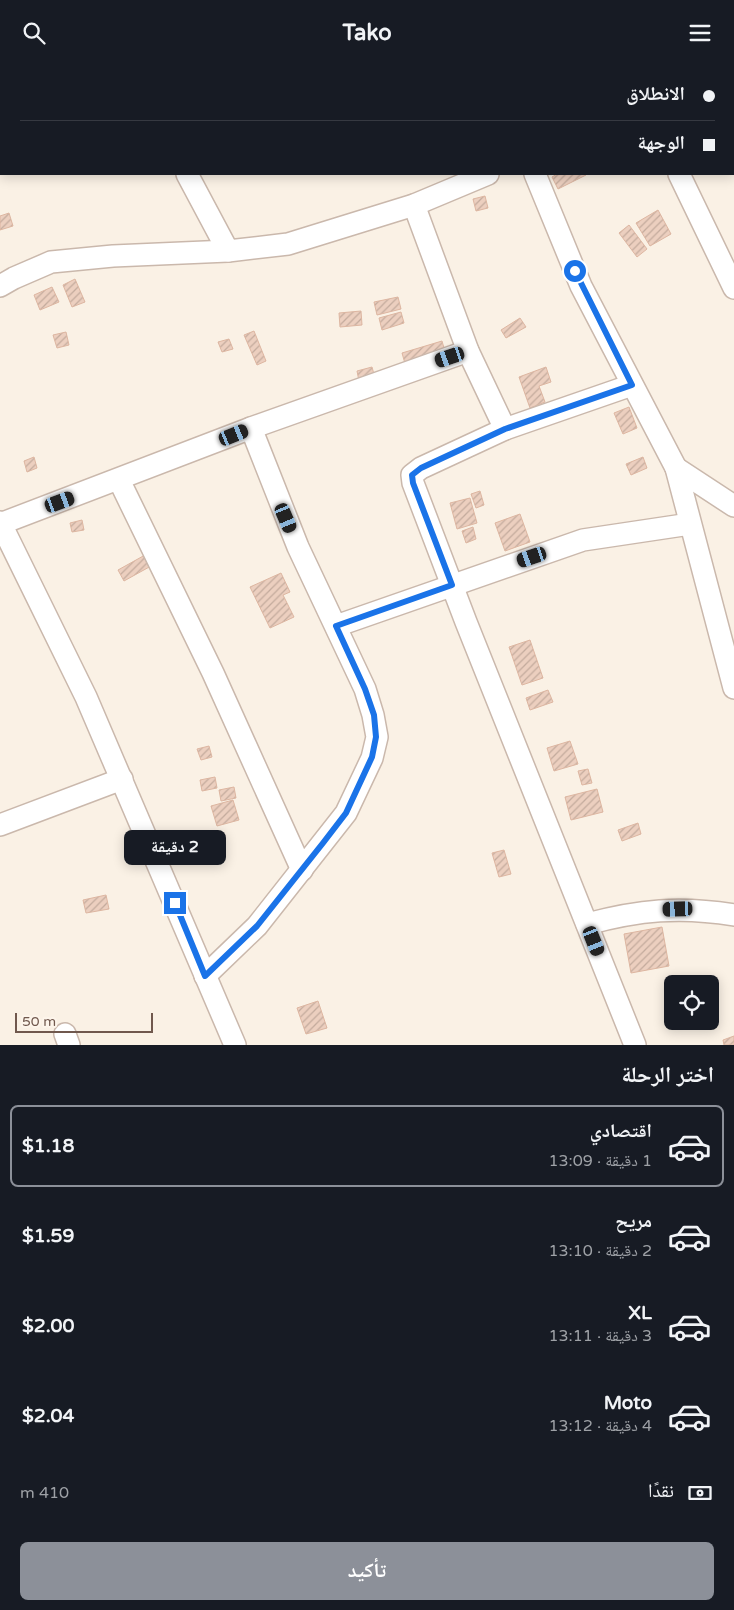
<!DOCTYPE html>
<html lang="ar">
<meta charset="utf-8">
<style>
body{margin:0;font-family:"Varela Round","Noto Naskh Arabic",sans-serif;background:#242831;color:#f1f3f6;direction:rtl;height:100vh;display:flex;flex-direction:column;font-size:19px;white-space:nowrap}
*{box-sizing:border-box;margin:0}
p{font-size:16px;color:#9ea1a6}
.icon{flex:none;width:28px;height:28px;fill:none;stroke:currentColor;stroke-width:2;stroke-linecap:round;stroke-linejoin:round}
.map{position:relative;height:980px;overflow:hidden;direction:ltr}
.sheet{display:flex;flex-direction:column;background:#171b24;flex:1}
.sheet>*{flex:none}
.hud{position:absolute;left:0px;top:0px;width:735px;height:110px;box-shadow:0 2px 12px #0003;direction:rtl;display:grid;align-content:center;height:110px;padding:0 20px;background:#171b24}
.controls{position:absolute;left:664px;top:910px;display:grid;gap:10px}
.controls a{display:grid;place-items:center;width:55px;height:55px;border-radius:8px;background:#171b24;box-shadow:0 2px 12px #0003;font-size:25px}
.scale{position:absolute;left:15px;bottom:12px;width:138px;box-sizing:border-box;padding-left:5px;border:2px solid #70584d;border-top:0;font-size:14px;line-height:18px;white-space:nowrap;color:#70584d;-webkit-text-stroke:4px #fdf5eb;paint-order:stroke}
.end{position:absolute;width:22px;height:22px;margin:-11px;border:6px solid #1a73e8;background:#fff;box-shadow:0 0 0 2px #fff}
.from{border-radius:50%}
.bubble{position:absolute;height:35px;border-radius:8px;background:#171b24;box-shadow:0 2px 12px #0003;font-size:16px;font-weight:700;line-height:35px;text-align:center;direction:rtl}
.car{position:absolute;width:15px;height:30px;margin:-15px -8px;border-radius:6px;box-shadow:0 0 4px 1px #0007;background:linear-gradient(#222 24%,#8ab4d8 0 40%,#222 0 76%,#8ab4d8 0 86%,#222 0)}
.hud b{display:flex;align-items:center;gap:18px;height:48px;font-size:19px}
.hud b+b{border-top:1px solid #363941}
.hud i{width:12px;height:12px;background:#f1f3f6}
ul{padding:0;list-style:none}
li{display:flex;align-items:center;gap:15px;height:82px;margin:0 10px 8px;padding:0 10px;border:2px solid transparent;border-radius:8px}
li div{flex:1}
li b{display:block;font-size:19px}
li em{font-style:normal;font-weight:700}
li.on{border-color:#8c9099}
li>.icon{width:45px;height:45px;stroke-width:1.5}
h2{padding:0 20px;font-size:22px;line-height:60px}
.pay{display:flex;align-items:center;gap:12px;height:55px;padding:0 20px;font-size:19px}
.pay p{margin-inline-start:auto}
.cta{display:flex;gap:10px;margin-top:auto;padding:10px 20px}
.cta a{flex:1;height:58px;border-radius:8px;background:#8c9099;color:#fff;font-size:20px;font-weight:700;line-height:58px;text-align:center}
header{display:flex;justify-content:space-between;align-items:center;height:65px;padding:0 20px;background:#171b24;font-size:22px;font-weight:700}
.map>svg:first-child{display:block}
.building{fill:url(#building-hatch);stroke:#ddb6a1}
.lines{fill:none;stroke-linecap:round;stroke-linejoin:round}
.minor-casing{stroke:#cab8ac;stroke-width:24}
.minor{stroke:#fff;stroke-width:21}
.route{stroke:#1a73e8;stroke-width:6}
</style>
<header><svg class="icon" aria-label="menu" viewBox="0 0 24 24"><path d="M4 6h16M4 12h16M4 18h16"/></svg>Tako<svg class="icon" aria-label="search" viewBox="0 0 24 24"><circle cx="10" cy="10" r="6"/><path d="M15 15l6 6"/></svg></header>
<div class="map">
<svg width="734" height="980" viewBox="0 0 734 980">
<defs>
<pattern id="building-hatch" width="6" height="6" patternUnits="userSpaceOnUse" patternTransform="scale(1.25)"><rect width="6" height="6" fill="#eccfbf"/><path d="M-1 1l2-2M0 6l6-6M5 7l2-2" fill="none" stroke="#c4ab9d"/></pattern>
</defs>
<rect width="100%" height="100%" fill="#faf1e5"/>
<!-- building -->
<g class="building">
<path d="M557 109H585L586 110 558 124 552 112Z"/>
<path d="M485 131 488 143 476 146 473 134Z"/>
<path d="M658 145 671 169 650 181 636 158Z"/>
<path d="M9 148 13 161 0 165V151Z"/>
<path d="M629 160 647 184 637 192 619 168Z"/>
<path d="M75 214 85 237 72 242 63 220Z"/>
<path d="M52 222 59 237 40 245 34 230Z"/>
<path d="M398 232 401 244 377 250 374 237Z"/>
<path d="M361 246 362 260 340 262 339 248Z"/>
<path d="M401 247 404 258 382 265 379 253Z"/>
<path d="M520 253 526 262 506 273 501 265Z"/>
<path d="M254 266 266 296 257 300 244 270Z"/>
<path d="M66 267 69 280 57 283 53 270Z"/>
<path d="M229 274 233 284 222 287 218 277Z"/>
<path d="M442 276 446 290 406 302 402 288Z"/>
<path d="M372 302 375 313 359 316 357 306Z"/>
<path d="M546 302 551 317 539 321 545 337 530 343 519 312Z"/>
<path d="M629 342 637 363 623 369 614 348Z"/>
<path d="M34 392 37 403 27 407 24 396Z"/>
<path d="M643 392 647 403 631 410 626 399Z"/>
<path d="M480 426 484 440 476 443 471 429Z"/>
<path d="M470 433 477 458 457 464 450 438Z"/>
<path d="M520 449 530 477 505 486 495 458Z"/>
<path d="M82 455 84 465 72 467 70 458Z"/>
<path d="M473 462 476 474 466 478 462 466Z"/>
<path d="M145 490 151 501 124 516 118 505Z"/>
<path d="M281 508 290 527 283 530 294 552 270 563 250 522Z"/>
<path d="M530 575 543 613 522 620 509 582Z"/>
<path d="M548 625 553 637 530 645 526 633Z"/>
<path d="M570 676 578 699 554 706 547 683Z"/>
<path d="M209 681 212 692 201 695 197 684Z"/>
<path d="M588 704 592 718 582 720 578 706Z"/>
<path d="M215 712 217 723 202 726 200 715Z"/>
<path d="M234 722 236 733 221 736 219 725Z"/>
<path d="M597 724 603 747 571 755 565 732Z"/>
<path d="M233 735 239 755 217 761 211 741Z"/>
<path d="M638 758 641 769 622 776 618 765Z"/>
<path d="M504 785 511 809 499 812 492 788Z"/>
<path d="M106 830 109 844 86 848 83 835Z"/>
<path d="M662 862 669 901 631 908 624 869Z"/>
<path d="M318 936 327 963 306 969 297 943Z"/>
<path d="M734 971V980H724L723 975Z"/>
</g>
<g class="lines">
<!-- minor casing -->
<g class="minor-casing">
<g id="minor">
<path d="M130 0V1"/>
<path d="M475 0 477 1"/>
<path d="M575 0V1"/>
<path d="M648 1V0"/>
<path d="M187 109 228 186"/>
<path d="M535 109 581 221 676 403 734 623"/>
<path d="M679 109 734 223"/>
<path d="M414 140 468 286 505 364"/>
<path d="M0 221 14 213 51 197 113 191 228 186 288 179 414 140 488 109"/>
<path d="M632 320 505 364 421 403 412 410 413 418 466 557 635 980"/>
<path d="M676 403 734 441"/>
<path d="M119 415 213 608 302 805"/>
<path d="M0 457 86 632 235 980"/>
<path d="M0 459 251 363 468 286"/>
<path d="M336 561 583 475 690 459"/>
<path d="M0 760 122 714"/>
<path d="M587 859C639 845 680 841 734 850"/>
<path d="M205 911 257 861 346 748 372 693 377 672 373 650 365 624 298 482 251 363"/>
<path d="M65 969 69 980"/>
</g>
</g>
<!-- minor -->
<use href="#minor" class="minor"/>
</g>
<g class="lines">
<!-- route -->
<path class="route" d="M175 838 205 911 257 861 323 778 346 748 372 692 376 672 374 650 365 624 336 561 452 520 413 418 412 410 421 403 505 364 632 320 575 206"/>
</g>
</svg>
<div class="controls">
<a><svg class="icon" aria-label="locate" viewBox="0 0 24 24"><circle cx="12" cy="12" r="6"/><path d="M12 2v4M12 18v4M2 12h4M18 12h4"/></svg></a>
</div>
<div class="scale">50 m</div>
<i class="end from" style="left:575px;top:206px"></i>
<i class="end" style="left:175px;top:838px"></i>
<div class="bubble" style="left:124px;top:765px;width:102px">2 دقيقة</div>
<i class="car" style="left:450px;top:292px;rotate:251deg"></i>
<i class="car" style="left:234px;top:370px;rotate:68deg"></i>
<i class="car" style="left:60px;top:437px;rotate:70deg"></i>
<i class="car" style="left:286px;top:453px;rotate:157deg"></i>
<i class="car" style="left:532px;top:492px;rotate:251deg"></i>
<i class="car" style="left:678px;top:844px;rotate:268deg"></i>
<i class="car" style="left:594px;top:876px;rotate:158deg"></i>
<div class="hud">
<b><i class="from"></i>الانطلاق</b>
<b><i></i>الوجهة</b>
</div>
</div>
<section class="sheet">
<h2>اختر الرحلة</h2>
<ul>
<li class="on"><svg class="icon" aria-label="car" viewBox="0 0 24 24"><path d="M5 17H2v-5l4-1 3-4h7l3 4 3 1v5h-3M9 17h6M6 11h13"/><circle cx="7" cy="17" r="2"/><circle cx="17" cy="17" r="2"/></svg><div><b>اقتصادي</b><p>1 دقيقة · 13:09</p></div><em>$1.18</em></li>
<li><svg class="icon" aria-label="car" viewBox="0 0 24 24"><path d="M5 17H2v-5l4-1 3-4h7l3 4 3 1v5h-3M9 17h6M6 11h13"/><circle cx="7" cy="17" r="2"/><circle cx="17" cy="17" r="2"/></svg><div><b>مريح</b><p>2 دقيقة · 13:10</p></div><em>$1.59</em></li>
<li><svg class="icon" aria-label="car" viewBox="0 0 24 24"><path d="M5 17H2v-5l4-1 3-4h7l3 4 3 1v5h-3M9 17h6M6 11h13"/><circle cx="7" cy="17" r="2"/><circle cx="17" cy="17" r="2"/></svg><div><b>XL</b><p>3 دقيقة · 13:11</p></div><em>$2.00</em></li>
<li><svg class="icon" aria-label="car" viewBox="0 0 24 24"><path d="M5 17H2v-5l4-1 3-4h7l3 4 3 1v5h-3M9 17h6M6 11h13"/><circle cx="7" cy="17" r="2"/><circle cx="17" cy="17" r="2"/></svg><div><b>Moto</b><p>4 دقيقة · 13:12</p></div><em>$2.04</em></li>
</ul>
<div class="pay"><svg class="icon" aria-label="cash" viewBox="0 0 24 24"><path d="M3 7h18v10H3z"/><circle cx="12" cy="12" r="2"/></svg>نقدًا<p>410 m</p></div>
<div class="cta"><a>تأكيد</a></div>
</section>
